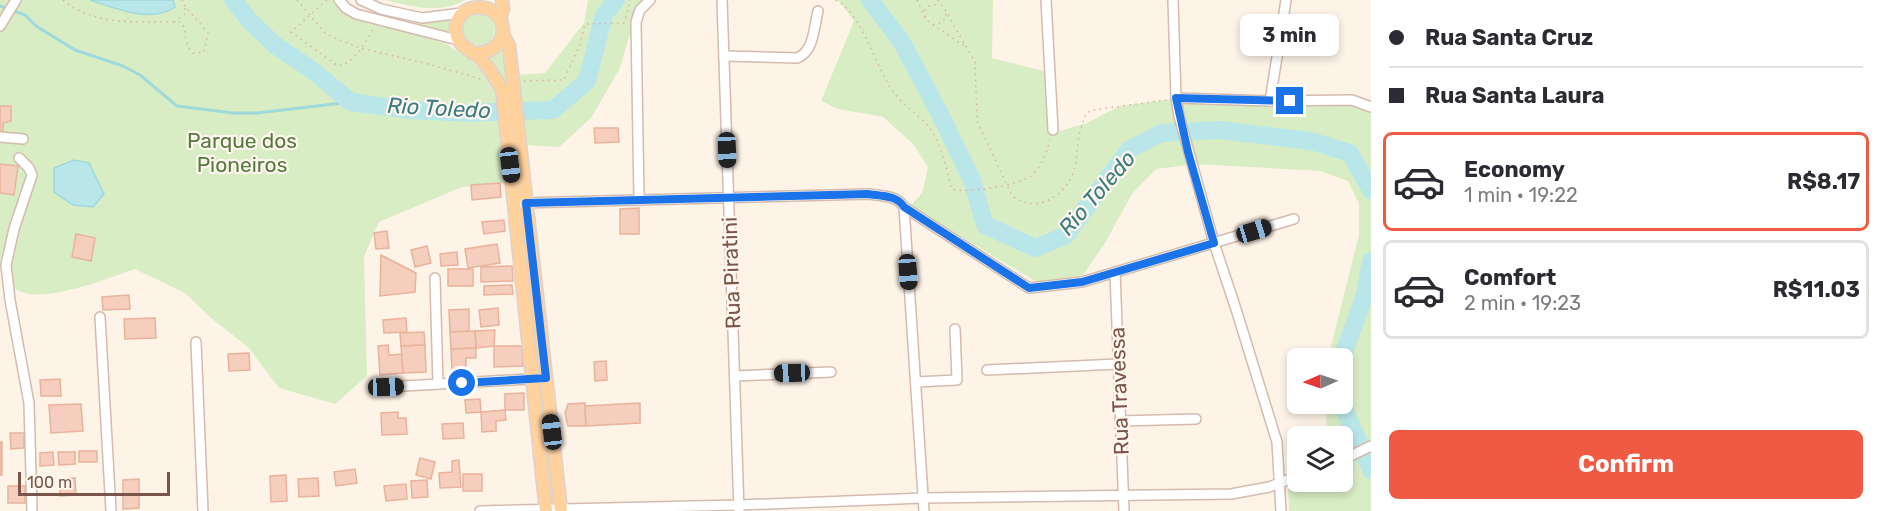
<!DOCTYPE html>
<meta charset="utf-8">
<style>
body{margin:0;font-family:Rubik,sans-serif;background:#f7f7f7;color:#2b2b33;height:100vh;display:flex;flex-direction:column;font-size:22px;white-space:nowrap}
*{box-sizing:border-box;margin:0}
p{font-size:20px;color:#7c7c81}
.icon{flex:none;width:33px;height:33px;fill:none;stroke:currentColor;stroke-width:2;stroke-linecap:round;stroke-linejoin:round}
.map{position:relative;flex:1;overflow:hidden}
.side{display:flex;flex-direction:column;background:#fff;width:510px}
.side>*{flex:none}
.banner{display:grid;align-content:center;height:132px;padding:0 18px;background:#fff}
.needle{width:39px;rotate:268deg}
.controls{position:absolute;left:1287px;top:348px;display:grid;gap:12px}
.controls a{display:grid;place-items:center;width:66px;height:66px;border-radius:9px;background:#fff;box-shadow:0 3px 9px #0003;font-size:30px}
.scale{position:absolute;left:18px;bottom:15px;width:152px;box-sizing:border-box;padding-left:6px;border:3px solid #7a5549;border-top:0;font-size:16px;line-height:21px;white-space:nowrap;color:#7a5549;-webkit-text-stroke:4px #fff7ef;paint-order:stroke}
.end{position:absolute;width:27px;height:27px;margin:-14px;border:8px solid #1a73e8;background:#fff;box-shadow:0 0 0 3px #fff}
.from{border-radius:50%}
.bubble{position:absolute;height:42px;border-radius:9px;background:#fff;box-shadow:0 3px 9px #0003;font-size:20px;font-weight:700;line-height:42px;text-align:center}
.car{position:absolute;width:18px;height:36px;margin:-18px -9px;border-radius:8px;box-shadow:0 0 4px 2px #0007;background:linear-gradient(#222 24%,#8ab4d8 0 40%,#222 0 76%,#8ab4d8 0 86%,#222 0)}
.banner b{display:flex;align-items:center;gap:21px;height:57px;font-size:22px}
.banner b+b{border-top:2px solid #e1e1e2}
.banner i{width:15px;height:15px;background:#2b2b33}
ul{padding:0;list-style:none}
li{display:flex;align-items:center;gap:18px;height:99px;margin:0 12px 9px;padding:0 6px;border:3px solid #e1e1e2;border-radius:9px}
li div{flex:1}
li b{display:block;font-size:22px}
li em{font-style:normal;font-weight:700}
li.selected{border-color:#f05a44}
li>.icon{width:54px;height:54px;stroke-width:1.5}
.primary-button{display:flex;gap:12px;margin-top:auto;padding:12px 18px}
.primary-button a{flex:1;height:69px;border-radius:9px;background:#f05a44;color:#fff;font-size:24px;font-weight:700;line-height:69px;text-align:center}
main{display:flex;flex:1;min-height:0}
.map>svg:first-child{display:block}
.green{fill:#d9edc4}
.water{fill:#b9e7e9;stroke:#9fd9dc;stroke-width:1.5}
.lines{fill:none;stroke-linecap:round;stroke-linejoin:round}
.stream{stroke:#9fd9dc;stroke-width:3}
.river{stroke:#b9e7e9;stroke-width:18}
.building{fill:#f5cebd;stroke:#e9b29c;stroke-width:1.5}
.minor-casing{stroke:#d4bbae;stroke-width:12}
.major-casing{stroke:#dcd3d0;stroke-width:15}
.path{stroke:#dbb09f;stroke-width:1.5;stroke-dasharray:1.5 4.5;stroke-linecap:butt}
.minor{stroke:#fff;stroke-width:9}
.major{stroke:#ffd19d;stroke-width:12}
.route{stroke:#1a73e8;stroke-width:8}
.labels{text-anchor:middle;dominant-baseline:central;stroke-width:4.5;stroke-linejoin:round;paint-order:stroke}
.park-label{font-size:21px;fill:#557a3d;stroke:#fff7ef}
.street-label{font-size:21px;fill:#7a5549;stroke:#fff7ef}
.water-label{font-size:22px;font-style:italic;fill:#3b7c80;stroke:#fff7ef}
</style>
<main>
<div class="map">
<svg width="1371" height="511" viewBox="0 0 1371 511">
<rect width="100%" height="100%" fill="#fef3e7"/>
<!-- green -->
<g class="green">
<path d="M0 0H333L346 14 445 43 470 59 480 69 490 82 502 89 512 182 462 187 379 222 364 257 367 376 335 404 279 388 248 347 211 318 185 293 135 269C108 278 43 305 17 290 11 286 5 274 0 268Z"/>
<path d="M386 0H465C441 14 411 7 386 0Z"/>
<path d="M588 0H645L634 20 620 68 591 118 559 147 522 145 514 75 545 73 584 23Z"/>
<path d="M838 0H993L992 58 1048 72 1050 134 1087 123 1120 106 1172 99 1189 165 1156 169 1132 194 1105 243 1081 278 1042 285 910 206 922 193 928 167 913 144 883 117 838 109 821 101 854 21Z"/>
<circle cx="478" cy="30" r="17"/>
<path d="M452 19 449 34 420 25 421 22Z"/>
<path d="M503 41 509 88H506L499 72 484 56Z"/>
<path d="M1179 100 1352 103 1371 109V511H1289L1288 489 1305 482H1342V436H1327L1326 404H1342V358H1328L1359 235V204L1348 181 1320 171 1193 164Z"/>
</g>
<!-- water -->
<g class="water">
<path d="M90 0H173L175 7C151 24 115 8 90 0Z"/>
<path d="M74 160 89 163 104 194 93 207 73 205 54 192V168Z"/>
</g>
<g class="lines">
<!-- stream -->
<path class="stream" d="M0 6 25 15 36 26 75 50 123 66 140 75 177 106 233 113H257L351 102"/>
<!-- river -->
<g class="river">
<path d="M233 0 249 20 275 45 312 70 351 102 409 110 468 113 553 110 587 81 604 15 616 0"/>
<path d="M870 0 901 41 938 110 972 180 985 225 1035 248 1065 236 1130 149 1162 133 1220 130 1311 141 1350 153 1371 190"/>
<path d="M1342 358 1365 295 1371 261"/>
<path d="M1342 404 1371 470"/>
</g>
</g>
<!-- building -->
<g class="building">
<path d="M0 106H11V121L3 123V132H0Z"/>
<path d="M594 128H618L619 142 595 143Z"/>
<path d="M0 164 18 166 14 195 0 193Z"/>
<path d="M500 183 501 197 472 200 471 185Z"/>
<path d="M639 208V234H620V209Z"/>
<path d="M504 220 505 231 484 234 482 222Z"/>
<path d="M387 231 389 248 376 249 374 233Z"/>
<path d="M76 234 95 238 91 261 72 257Z"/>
<path d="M497 244 500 263 468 268 465 249Z"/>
<path d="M427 246 431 263 415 267 411 250Z"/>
<path d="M457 252 458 265 441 266 440 254Z"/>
<path d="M381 255 416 273 415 292 380 296Z"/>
<path d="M512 266 513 281 481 282V267Z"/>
<rect x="448" y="269" width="25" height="17"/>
<path d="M512 285 513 294 484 295V286Z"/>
<path d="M129 295 130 309 103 310 102 297Z"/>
<path d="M498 308 499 325 481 327 479 310Z"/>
<path d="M469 309V331L450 332 449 310Z"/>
<path d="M155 318 156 338 125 339 124 319Z"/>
<path d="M406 318 407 332 384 333 383 320Z"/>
<path d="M495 330 494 346 476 348 475 331Z"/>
<path d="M475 331 476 348 451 349 450 332Z"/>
<path d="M424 332 425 345 401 346 400 333Z"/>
<path d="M388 345 389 355 402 354 403 373 380 375 378 346Z"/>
<path d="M425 345 426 372 403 373 401 346Z"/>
<path d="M494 346H522L523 366 494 367Z"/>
<path d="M476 348V358H466V370H452L451 349Z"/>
<path d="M249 353 250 370 229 371 228 354Z"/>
<path d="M606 361 607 380 595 381 594 362Z"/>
<path d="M60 379 61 396H41L40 380Z"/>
<path d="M524 393V410H505V394Z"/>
<path d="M480 399 481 412 466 413 465 400Z"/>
<path d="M585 403 586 426H568L565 413 568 404Z"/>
<path d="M640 403V423L586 426 585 406Z"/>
<path d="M81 404 83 431 51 433 49 405Z"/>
<path d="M505 410 506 420 496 421V431L482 432 481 412Z"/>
<path d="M398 412V418H406L407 434 382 435 381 413Z"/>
<path d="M463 423 464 438 443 439 442 424Z"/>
<path d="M10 433H24V448L11 449Z"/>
<rect x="0" y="442" width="2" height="33"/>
<rect x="79" y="451" width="18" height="11"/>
<path d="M53 452 54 465 40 466V453Z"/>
<path d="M58 452H75V464L59 465Z"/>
<path d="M420 458 435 462 431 479 416 475Z"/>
<path d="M459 460 461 487 440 488 439 473 452 472V461Z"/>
<path d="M355 469 357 483 336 486 334 472Z"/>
<rect x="463" y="474" width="19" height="17"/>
<path d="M286 475 287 501 271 502 270 476Z"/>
<path d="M75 478 76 495 60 496V479Z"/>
<path d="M318 478 319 496 299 497 298 479Z"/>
<path d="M139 479V508L123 509V480Z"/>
<path d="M427 480 428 497 412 498 411 481Z"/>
<path d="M406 484 407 499 386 501 384 486Z"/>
<rect x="8" y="486" width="17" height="17"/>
</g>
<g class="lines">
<!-- minor casing -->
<g class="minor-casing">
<g id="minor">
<path d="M339 0 346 8 356 14 458 40"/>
<path d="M361 0 381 9 422 18 462 13"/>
<path d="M722 0 739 511"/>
<path d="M1046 0 1053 130"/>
<path d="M1173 0 1176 98 1179 116 1214 243 1235 306 1277 442 1281 511"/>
<path d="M0 26 16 0"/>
<path d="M724 56 797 58C814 52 814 27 818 11"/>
<path d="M1176 98 1270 101 1352 100 1371 107"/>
<path d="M1270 101 1286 0"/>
<path d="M0 137 23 139"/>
<path d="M19 158 29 168 32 175 14 229 6 265 10 300 29 403 32 511"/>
<path d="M639 199 636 22 640 10 650 0"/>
<path d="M522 203 869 194C881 196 897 195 904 207L1029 288 1082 282 1294 219"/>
<path d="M904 207 924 511"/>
<path d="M1115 272 1124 511"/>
<path d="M435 278 438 384"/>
<path d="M100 317 111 511"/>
<path d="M196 342 203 511"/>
<path d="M987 370 1118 364"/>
<path d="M735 376 831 372"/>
<path d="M916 382 957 380 955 329"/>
<path d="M386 387 546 378"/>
<path d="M1120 421 1196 419"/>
<path d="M1342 460 1371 446"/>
<path d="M480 511 739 505 924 498 1231 494 1269 487 1298 476"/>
</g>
</g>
<!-- major casing -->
<g class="major-casing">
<g id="major">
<path d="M500 18 503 9 502 0"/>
<path d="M503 34 509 46 561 511"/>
<path d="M472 53C489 55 507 44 502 24 496 0 456 2 456 29 456 47 471 49 481 59 490 68 495 79 502 89L546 511"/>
</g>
</g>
<!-- path -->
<g class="path">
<path d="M63 0C95 27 139 21 178 22L183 24C186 35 185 45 193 53L204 52 208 33 185 6 182 0"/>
<path d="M297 0 326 34 360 48 428 64 481 79"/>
<path d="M327 0 291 32 338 66C355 63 365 42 374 28"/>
<path d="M836 0C865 17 874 66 894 93 906 109 926 118 935 137 943 152 947 172 952 189 966 194 1024 185 1033 174 1042 165 1047 152 1050 140"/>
<path d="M917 0 926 20 966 47"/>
<path d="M938 0 944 8 975 62 977 121 1012 196C1034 212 1058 201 1071 178 1078 166 1076 146 1080 132 1082 125 1084 119 1086 113L1093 110 1166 100"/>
<path d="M925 17V10L930 5H940"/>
<path d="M626 18 630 0"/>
<path d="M174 22 185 14V8"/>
<path d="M933 25 943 22 946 15 945 10"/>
<path d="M524 81 564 80 579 47 585 24 626 23"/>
</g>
<!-- minor -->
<use href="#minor" class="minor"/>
<!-- major -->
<use href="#major" class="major"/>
</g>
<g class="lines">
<!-- route -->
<path class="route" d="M462 383 546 378 526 203 868 194C881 196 897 195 904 207L1029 288 1082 282 1214 243 1188 152 1176 98 1290 101"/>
</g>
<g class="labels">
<!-- park labels -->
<g class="park-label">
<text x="242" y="140">Parque dos<tspan x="242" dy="24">Pioneiros</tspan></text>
</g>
<!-- street labels -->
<g class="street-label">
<text transform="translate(731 273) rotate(-92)">Rua Piratini</text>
<text transform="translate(1119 391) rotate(-92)">Rua Travessa</text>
</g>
<!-- water labels -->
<g class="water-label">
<text transform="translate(439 108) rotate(3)">Rio Toledo</text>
<text transform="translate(1097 193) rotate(-49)">Rio Toledo</text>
</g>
</g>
</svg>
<div class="controls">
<a><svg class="needle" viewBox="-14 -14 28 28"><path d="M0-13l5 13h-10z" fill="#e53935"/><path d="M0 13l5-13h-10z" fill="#7c7c81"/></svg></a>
<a><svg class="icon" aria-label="layers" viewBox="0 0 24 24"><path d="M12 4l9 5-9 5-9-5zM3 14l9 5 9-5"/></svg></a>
</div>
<div class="scale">100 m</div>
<i class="end from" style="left:462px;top:383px"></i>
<i class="end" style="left:1290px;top:101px"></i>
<div class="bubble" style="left:1240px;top:14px;width:99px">3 min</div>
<i class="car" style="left:727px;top:150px;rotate:178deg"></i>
<i class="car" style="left:510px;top:165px;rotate:173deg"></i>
<i class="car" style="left:1254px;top:231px;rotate:73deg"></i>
<i class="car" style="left:908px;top:272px;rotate:176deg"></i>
<i class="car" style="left:792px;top:373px;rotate:268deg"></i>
<i class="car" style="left:386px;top:387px;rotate:88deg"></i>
<i class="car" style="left:552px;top:432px;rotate:353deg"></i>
</div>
<section class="side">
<div class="banner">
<b><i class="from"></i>Rua Santa Cruz</b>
<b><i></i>Rua Santa Laura</b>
</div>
<ul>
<li class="selected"><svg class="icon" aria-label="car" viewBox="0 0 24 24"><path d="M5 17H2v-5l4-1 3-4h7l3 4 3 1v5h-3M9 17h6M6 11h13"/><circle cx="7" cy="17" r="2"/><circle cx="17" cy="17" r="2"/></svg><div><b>Economy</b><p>1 min · 19:22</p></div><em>R$8.17</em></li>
<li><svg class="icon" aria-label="car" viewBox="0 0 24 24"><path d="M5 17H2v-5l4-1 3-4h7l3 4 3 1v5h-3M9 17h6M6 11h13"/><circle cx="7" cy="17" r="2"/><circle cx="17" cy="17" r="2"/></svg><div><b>Comfort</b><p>2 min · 19:23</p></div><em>R$11.03</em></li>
</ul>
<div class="primary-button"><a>Confirm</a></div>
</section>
</main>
